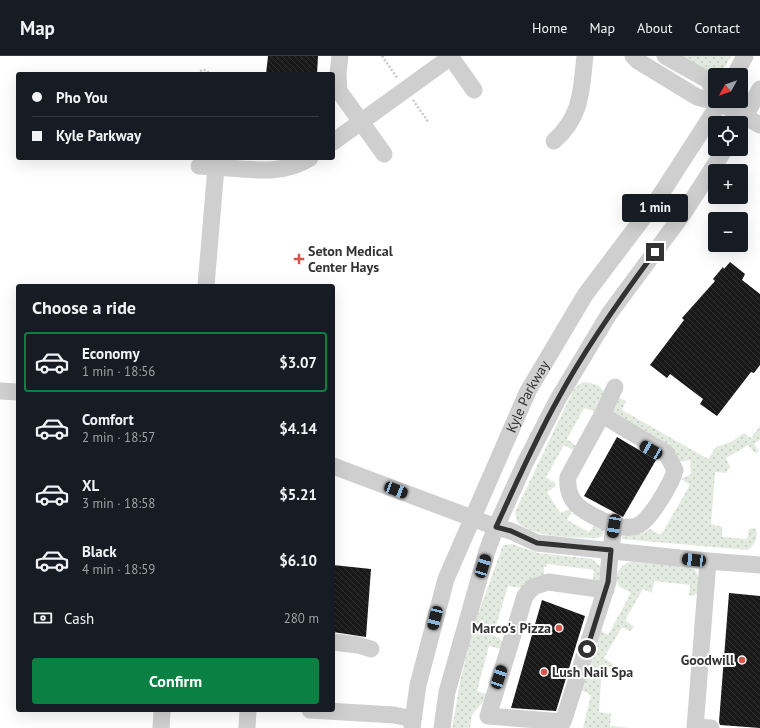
<!DOCTYPE html>
<meta charset="utf-8">
<style>
body{margin:0;font-family:"PT Sans",sans-serif;background:#20242c;color:#f1f3f6;height:100vh;display:flex;flex-direction:column;font-size:15px;white-space:nowrap}
*{box-sizing:border-box;margin:0}
p{font-size:13px;color:#9ea1a6}
.icon{flex:none;width:22px;height:22px;fill:none;stroke:currentColor;stroke-width:2;stroke-linecap:round;stroke-linejoin:round}
.map{position:relative;flex:1;overflow:hidden}
.drawer{position:absolute;left:16px;top:228px;width:319px;height:428px;display:flex;flex-direction:column;background:#171b24;border-radius:4px;box-shadow:0 4px 16px #0002}
.drawer>*{flex:none}
.guide{position:absolute;left:16px;top:16px;width:319px;height:88px;border-radius:4px;box-shadow:0 4px 16px #0002;display:grid;align-content:center;height:88px;padding:0 16px;background:#171b24}
.needle{width:26px;rotate:230deg}
.tools{position:absolute;left:708px;top:12px;display:grid;gap:8px}
.tools a{display:grid;place-items:center;width:40px;height:40px;border-radius:4px;background:#171b24;box-shadow:0 4px 16px #0002;font-size:20px}
.end{position:absolute;width:18px;height:18px;margin:-9px;border:5px solid #323232;background:#fff;box-shadow:0 0 0 2px #fff}
.from{border-radius:50%}
.bubble{position:absolute;height:28px;border-radius:4px;background:#171b24;box-shadow:0 4px 16px #0002;font-size:13px;font-weight:600;line-height:28px;text-align:center}
.car{position:absolute;width:12px;height:24px;margin:-12px -6px;border-radius:5px;box-shadow:0 0 3px 1px #0007;background:linear-gradient(#222 24%,#8ab4d8 0 40%,#222 0 76%,#8ab4d8 0 86%,#222 0)}
.guide b{display:flex;align-items:center;gap:14px;height:38px;font-size:15px}
.guide b+b{border-top:1px solid #363941}
.guide i{width:10px;height:10px;background:#f1f3f6}
ul{padding:0;list-style:none}
li{display:flex;align-items:center;gap:12px;height:60px;margin:0 8px 6px;padding:0 8px;border:2px solid transparent;border-radius:4px}
li div{flex:1}
li b{display:block;font-size:15px}
li em{font-style:normal;font-weight:600}
li.on{border-color:#0b8043}
li>.icon{width:36px;height:36px;stroke-width:1.5}
h2{padding:0 16px;font-size:18px;line-height:48px}
.pay{display:flex;align-items:center;gap:10px;height:44px;padding:0 16px;font-size:15px}
.pay p{margin-inline-start:auto}
.button{display:flex;gap:8px;margin-top:auto;padding:8px 16px}
.button a{flex:1;height:46px;border-radius:4px;background:#0b8043;color:#fff;font-size:16px;font-weight:600;line-height:46px;text-align:center}
header{display:flex;align-items:center;gap:24px;box-sizing:border-box;height:56px;padding:0 20px;background:#171b24;border-bottom:1px solid #363941}
header strong{font-size:19px}
nav{display:flex;gap:22px;margin-inline-start:auto;font-size:14px}
.map>svg:first-child{display:block}
.grass{fill:url(#grass-dots)}
.building{fill:url(#building-back-hatch)}
.lines{fill:none;stroke-linecap:round;stroke-linejoin:round}
.path{stroke:#c9c9c9;stroke-width:2.5;stroke-dasharray:2 2;stroke-linecap:butt}
.minor{stroke:#cfcfcf;stroke-width:17}
.route{stroke:#323232;stroke-width:5}
.poi-dot{fill:#d55648;stroke:#fff;stroke-width:1.5}
.labels{text-anchor:middle;dominant-baseline:central;stroke-width:4;stroke-linejoin:round;paint-order:stroke}
.poi-label{font-size:14px;font-weight:bold;fill:#323232;stroke:#fff;text-anchor:start}
.street-label{font-size:14px;fill:#323232;stroke:#fff}
</style>
<header>
<strong>Map</strong>
<nav><a>Home</a><a>Map</a><a>About</a><a>Contact</a></nav>
</header>
<div class="map">
<svg width="760" height="672" viewBox="0 0 760 672">
<defs>
<pattern id="grass-dots" width="8" height="8" patternUnits="userSpaceOnUse"><rect width="8" height="8" fill="#e3eadf"/><path d="M2 2h.1M6 6h.1" fill="none" stroke="#c3c9c0" stroke-width="1.8" stroke-linecap="round"/></pattern>
<pattern id="building-back-hatch" width="6" height="6" patternUnits="userSpaceOnUse"><rect width="6" height="6" fill="#191919"/><path d="M-1 5l2 2M0 0l6 6M5-1l2 2" fill="none" stroke="#323232"/></pattern>
</defs>
<rect width="100%" height="100%" fill="#fff"/>
<!-- grass -->
<g class="grass">
<path d="M678 0H731L722 16 712 19Z"/>
<path d="M586 326 598 329 604 335 594 355 584 352 567 383 576 390 573 394 564 389 546 421 555 427 556 430 547 436 560 457 570 453 572 455 567 464 589 476 594 469 603 473C605 478 602 481 597 482 573 481 536 483 517 466L515 456 574 333 581 327Z"/>
<path d="M619 342 626 345 622 354 708 403 716 391 731 386 744 377 751 382 760 370V384L754 387 758 395 757 397 754 396 748 389 726 402 730 411 726 417 715 416 711 468 722 471V481L747 483 749 473 755 472C760 479 754 490 748 494L622 483V481L623 479 641 478 650 473 661 479 690 429 681 423 691 418 690 404 679 406 611 360 616 345Z"/>
<path d="M512 488 538 497 592 503 601 511 600 524 597 525 593 524 594 514 547 508V511H544V519L532 523 521 532 508 530 493 580 500 582 502 586 501 593 489 590 477 635 486 638 488 640 472 659 470 672H452L461 621 474 569 502 492 504 489Z"/>
<path d="M631 506 685 510 694 513 698 519V537L693 540 689 539 690 529 654 525 652 537 643 533 625 564 634 571 630 575 622 571 604 602 614 609 611 611 602 610 599 656 611 658 610 670 630 672H583L591 639 581 634 600 574 608 579 631 537 619 530 616 523C618 515 621 507 631 506Z"/>
</g>
<!-- building -->
<g class="building">
<path d="M268 0H318L317 18H266Z"/>
<path d="M730 206 745 218 742 224 760 238V309L754 317 751 316 717 360 700 348 703 343 670 318 667 322 650 309 684 264 682 262 715 225 713 223 723 211 724 213Z"/>
<path d="M617 381 656 404 623 461 584 440Z"/>
<path d="M333 509 371 513 366 581 333 576Z"/>
<path d="M729 537 760 540V672L720 669 719 666Z"/>
<path d="M542 544 585 560 556 655 511 652Z"/>
</g>
<g class="lines">
<!-- path -->
<g class="path">
<path d="M382 0 398 23"/>
<path d="M197 18 202 14H206L210 18"/>
<path d="M413 44 429 67"/>
</g>
<!-- minor -->
<g class="minor">
<path d="M340 0 338 18 339 35 384 98"/>
<path d="M450 0 474 34"/>
<path d="M633 0 638 5 697 41 720 47 760 69"/>
<path d="M665 0 708 24 715 38"/>
<path d="M735 19 745 0"/>
<path d="M741 68 760 33"/>
<path d="M554 85C582 60 581 35 585 0"/>
<path d="M333 86 452 0"/>
<path d="M199 110 216 111"/>
<path d="M206 230 216 111C248 113 282 120 310 102"/>
<path d="M0 335 18 336"/>
<path d="M602 359 615 331"/>
<path d="M333 410 496 471 511 475 537 487 708 505 760 509"/>
<path d="M606 534 548 526 533 531 525 540 488 660 563 666 608 526 609 509 614 470C622 471 631 473 639 469 651 462 672 427 675 414L666 397 602 359 568 421C565 452 591 458 614 470"/>
<path d="M333 586 358 589 371 593"/>
<path d="M310 654 394 659 413 663"/>
<path d="M696 671 711 672"/>
<path d="M161 672 162 654"/>
<path d="M247 672 248 654"/>
<path id="s1" d="M412 672 418 629 446 523 528 335 585 239 659 141 721 45"/>
<path d="M442 672 447 636 487 495 496 471 525 407 558 343 609 258 683 158 725 93"/>
<path d="M695 672 708 505"/>
</g>
</g>
<g class="lines">
<!-- route -->
<path class="route" d="M587 593 608 526 611 494 537 487 511 475 496 471C516 428 535 384 558 343 586 291 620 243 655 196"/>
</g>
<!-- markers -->
<g class="poi-dot">
<path d="M297 197h4v4h4v4h-4v4h-4v-4h-4v-4h4z"/>
<circle cx="559" cy="572" r="4"/>
<circle cx="742" cy="604" r="4"/>
<circle cx="544" cy="616" r="4"/>
</g>
<g class="labels">
<!-- poi labels -->
<g class="poi-label">
<text x="308" y="195">Seton Medical<tspan x="308" dy="16">Center Hays</tspan></text>
<text x="551" y="572" text-anchor="end">Marco's Pizza</text>
<text x="734" y="604" text-anchor="end">Goodwill</text>
<text x="552" y="616">Lush Nail Spa</text>
</g>
<!-- street labels -->
<g class="street-label">
<text stroke="none"><textPath href="#s1" startOffset="353">Kyle Parkway</textPath></text>
</g>
</g>
</svg>
<div class="tools">
<a><svg class="needle" viewBox="-14 -14 28 28"><path d="M0-13l5 13h-10z" fill="#e53935"/><path d="M0 13l5-13h-10z" fill="#9ea1a6"/></svg></a>
<a><svg class="icon" aria-label="locate" viewBox="0 0 24 24"><circle cx="12" cy="12" r="6"/><path d="M12 2v4M12 18v4M2 12h4M18 12h4"/></svg></a>
<a>+</a>
<a>−</a>
</div>
<i class="end from" style="left:587px;top:593px"></i>
<i class="end" style="left:655px;top:196px"></i>
<div class="bubble" style="left:622px;top:138px;width:66px">1 min</div>
<i class="car" style="left:651px;top:394px;rotate:300deg"></i>
<i class="car" style="left:396px;top:434px;rotate:111deg"></i>
<i class="car" style="left:614px;top:470px;rotate:189deg"></i>
<i class="car" style="left:694px;top:504px;rotate:276deg"></i>
<i class="car" style="left:483px;top:510px;rotate:17deg"></i>
<i class="car" style="left:435px;top:562px;rotate:194deg"></i>
<i class="car" style="left:499px;top:621px;rotate:18deg"></i>
<div class="guide">
<b><i class="from"></i>Pho You</b>
<b><i></i>Kyle Parkway</b>
</div>
<section class="drawer">
<h2>Choose a ride</h2>
<ul>
<li class="on"><svg class="icon" aria-label="car" viewBox="0 0 24 24"><path d="M5 17H2v-5l4-1 3-4h7l3 4 3 1v5h-3M9 17h6M6 11h13"/><circle cx="7" cy="17" r="2"/><circle cx="17" cy="17" r="2"/></svg><div><b>Economy</b><p>1 min · 18:56</p></div><em>$3.07</em></li>
<li><svg class="icon" aria-label="car" viewBox="0 0 24 24"><path d="M5 17H2v-5l4-1 3-4h7l3 4 3 1v5h-3M9 17h6M6 11h13"/><circle cx="7" cy="17" r="2"/><circle cx="17" cy="17" r="2"/></svg><div><b>Comfort</b><p>2 min · 18:57</p></div><em>$4.14</em></li>
<li><svg class="icon" aria-label="car" viewBox="0 0 24 24"><path d="M5 17H2v-5l4-1 3-4h7l3 4 3 1v5h-3M9 17h6M6 11h13"/><circle cx="7" cy="17" r="2"/><circle cx="17" cy="17" r="2"/></svg><div><b>XL</b><p>3 min · 18:58</p></div><em>$5.21</em></li>
<li><svg class="icon" aria-label="car" viewBox="0 0 24 24"><path d="M5 17H2v-5l4-1 3-4h7l3 4 3 1v5h-3M9 17h6M6 11h13"/><circle cx="7" cy="17" r="2"/><circle cx="17" cy="17" r="2"/></svg><div><b>Black</b><p>4 min · 18:59</p></div><em>$6.10</em></li>
</ul>
<div class="pay"><svg class="icon" aria-label="cash" viewBox="0 0 24 24"><path d="M3 7h18v10H3z"/><circle cx="12" cy="12" r="2"/></svg>Cash<p>280 m</p></div>
<div class="button"><a>Confirm</a></div>
</section>
</div>
